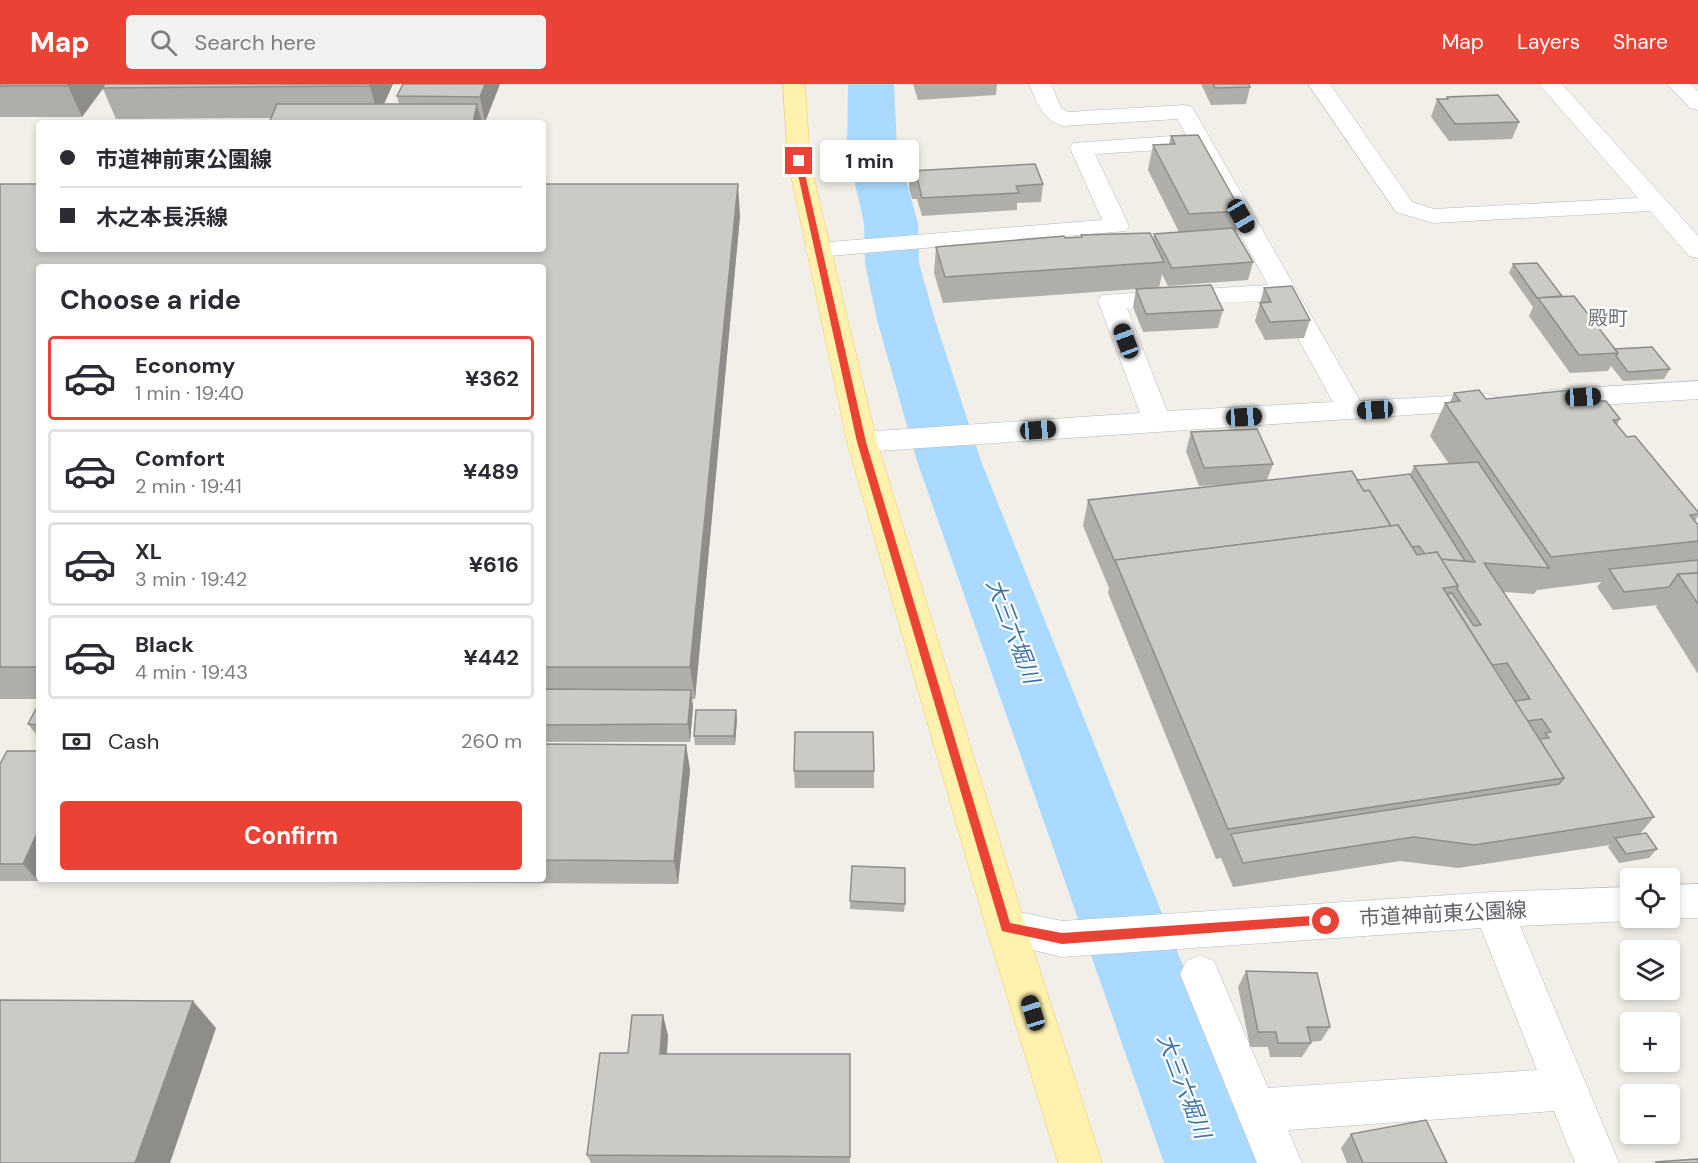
<!DOCTYPE html>
<meta charset="utf-8">
<style>
body{margin:0;font-family:"DM Sans","Noto Sans JP",sans-serif;background:#f2f2f3;color:#2b2b33;height:100vh;display:flex;flex-direction:column;font-size:22px;white-space:nowrap}
*{box-sizing:border-box;margin:0}
p{font-size:20px;color:#7c7c81}
.icon{flex:none;width:33px;height:33px;fill:none;stroke:currentColor;stroke-width:2;stroke-linecap:round;stroke-linejoin:round}
.map{position:relative;flex:1;overflow:hidden}
.details{position:absolute;left:36px;top:180px;width:510px;height:618px;display:flex;flex-direction:column;background:#fff;border-radius:6px;box-shadow:0 3px 9px #0003}
.details>*{flex:none}
.hud{position:absolute;left:36px;top:36px;width:510px;height:132px;border-radius:6px;box-shadow:0 3px 9px #0003;display:grid;align-content:center;height:132px;padding:0 24px;background:#fff}
.buttons{position:absolute;left:1620px;top:784px;display:grid;gap:12px}
.buttons a{display:grid;place-items:center;width:60px;height:60px;border-radius:6px;background:#fff;box-shadow:0 3px 9px #0003;font-size:30px}
.end{position:absolute;width:27px;height:27px;margin:-14px;border:8px solid #ea4335;background:#fff;box-shadow:0 0 0 3px #fff}
.from{border-radius:50%}
.bubble{position:absolute;height:42px;border-radius:6px;background:#fff;box-shadow:0 3px 9px #0003;font-size:20px;font-weight:700;line-height:42px;text-align:center}
.car{position:absolute;width:18px;height:36px;margin:-18px -9px;border-radius:8px;box-shadow:0 0 4px 2px #0007;background:linear-gradient(#222 24%,#8ab4d8 0 40%,#222 0 76%,#8ab4d8 0 86%,#222 0)}
.hud b{display:flex;align-items:center;gap:21px;height:57px;font-size:22px}
.hud b+b{border-top:2px solid #e1e1e2}
.hud i{width:15px;height:15px;background:#2b2b33}
ul{padding:0;list-style:none}
li{display:flex;align-items:center;gap:18px;height:84px;margin:0 12px 9px;padding:0 12px;border:3px solid #e1e1e2;border-radius:6px}
li div{flex:1}
li b{display:block;font-size:22px}
li em{font-style:normal;font-weight:700}
li.current{border-color:#ea4335}
li>.icon{width:54px;height:54px;stroke-width:1.5}
h2{padding:0 24px;font-size:27px;line-height:72px}
.pay{display:flex;align-items:center;gap:15px;height:66px;padding:0 24px;font-size:22px}
.pay p{margin-inline-start:auto}
.primary-button{display:flex;gap:12px;margin-top:auto;padding:12px 24px}
.primary-button a{flex:1;height:69px;border-radius:6px;background:#ea4335;color:#fff;font-size:24px;font-weight:700;line-height:69px;text-align:center}
header{display:flex;align-items:center;gap:36px;box-sizing:border-box;height:84px;padding:0 30px;background:#ea4335;color:#fff}
header strong{font-size:28px}
nav{display:flex;gap:33px;margin-inline-start:auto;font-size:21px}
.search{width:420px;height:54px;background:#f2f2f3;display:flex;align-items:center;gap:15px;box-sizing:border-box;padding:0 21px;border-radius:6px;color:#7c7c81;font-size:22px}
.map>svg:first-child{display:block}
.lines{fill:none;stroke-linecap:round;stroke-linejoin:round}
.river{fill:#aadaff;fill-rule:evenodd}
.minor-casing{stroke:#b5b8bc;stroke-width:1}
.major-casing{stroke:#f2c960;stroke-width:1}
.minor{fill:#fff;fill-rule:evenodd}
.major{fill:#fff2af;fill-rule:evenodd}
.wall{fill:#afaea9}
.shaded-wall{fill:#8f8d8a}
.building{fill:#cccac5;stroke:#8f8d8a;stroke-width:1.5}
.route{fill:#ea4335}
.labels{text-anchor:middle;dominant-baseline:central;stroke-width:4.5;stroke-linejoin:round;paint-order:stroke}
.far-quarter-label{font-size:20px;fill:#70757a;stroke:#fff}
.street-label{font-size:21px;fill:#5f6368;stroke:#fff}
.water-label{font-size:22px;font-style:italic;fill:#4174aa;stroke:#fff}
</style>
<header>
<strong>Map</strong>
<div class="search"><svg class="icon" aria-label="search" viewBox="0 0 24 24"><circle cx="10" cy="10" r="6"/><path d="M15 15l6 6"/></svg>Search here</div>
<nav><a>Map</a><a>Layers</a><a>Share</a></nav>
</header>
<div class="map">
<svg width="1698" height="1079" viewBox="0 0 1698 1079">
<rect width="100%" height="100%" fill="#f1efe8"/>
<g class="lines">
<!-- river -->
<path class="river" d="M848 0H894L897 65 918 139 919 179 935 236 981 377 1262 1079H1164L917 377 877 236 865 179 864 139 847 65Z"/>
<!-- minor casing -->
<g class="minor-casing">
<g id="minor">
<path d="M1029 0H1051L1061 24 1068 28 1184 21 1192 23 1360 317 1487 310 1497 313 1501 319 1497 325 862 368 852 365 847 358 852 351 862 348 1140 329 1098 217 1102 211 1268 201 1193 64 1095 70 1129 142 1126 147 817 173 808 171 805 166 808 161 817 159 1102 136 1070 64 1073 59 1186 51 1177 35 1063 42C1042 36 1037 18 1029 0ZM1277 216 1333 318 1167 327 1127 224Z"/>
<path d="M1308 0H1330L1412 118 1434 125 1638 114 1539 0H1562L1698 152V174L1689 172 1650 127 1433 139 1396 128Z"/>
<path d="M1667 0H1690L1698 7V26L1690 24Z"/>
<path d="M1698 297V315L1550 324 1540 321 1536 315 1540 309 1550 306Z"/>
<path d="M1698 800V834H1666H1670V801Z"/>
<path d="M1630 803V834H1639L1630 837 1520 842 1619 1079H1575L1554 1027 1288 1046 1302 1079H1257L1180 890 1186 877 1200 871 1214 877 1268 1004 1537 986 1481 844 1062 873 992 856 986 843 992 830 1006 825 1062 837 1493 808Z"/>
</g>
</g>
<!-- major casing -->
<g class="major-casing">
<path id="major" d="M783 0H805L810 77 877 358 1026 843 1102 1079H1058L986 843 847 358 788 77Z"/>
</g>
<!-- minor -->
<use href="#minor" class="minor"/>
<!-- major -->
<use href="#major" class="major"/>
</g>
<!-- wall -->
<g class="wall">
<path d="M0 0H393L384 20H399L397 12 500 0 485 38 271 34 116 35 103 5 82 33H0Z"/>
<path d="M913 0H997L996 11 918 16Z"/>
<path d="M1201 0H1249L1250 3 1246 20 1211 21Z"/>
<path d="M1447 13 1519 38 1512 55 1449 57 1431 33 1437 15H1446Z"/>
<path d="M1171 52 1241 127 1236 149 1253 178 1248 196 1168 202 1162 190 1159 204 1223 226 1218 244 1143 248 1133 223 1136 205 943 219 934 189 936 163 1081 153V151L1153 155 1154 150 1179 148 1148 86 1153 61 1169 60Z"/>
<path d="M910 87 1043 100 1041 118 1017 119V126L922 132 917 115H912L909 104Z"/>
<path d="M0 100 740 132 695 615H692L693 623 690 658H543V183H39V615H0Z"/>
<path d="M1513 180 1562 212 1615 265 1670 285 1664 295 1623 297 1611 282 1608 287 1570 289 1529 232 1533 223 1509 189Z"/>
<path d="M1264 204 1310 236 1304 254 1265 256 1255 237Z"/>
<path d="M1454 309 1486 315 1598 317 1620 335 1617 341 1627 353 1698 428V432L1695 437 1698 441V590L1656 523 1657 521 1613 526 1597 503 1601 498 1537 506 1534 510 1503 508 1654 733 1640 750 1657 765 1649 774 1619 779 1608 763 1610 761 1458 784 1400 777 1233 803 1221 774 1216 775 1108 509 1109 504 1083 442 1088 416 1236 400 1199 402 1186 367 1191 348 1273 380 1267 396H1357L1410 391 1414 382 1449 380 1430 352 1445 319 1450 318Z"/>
<path d="M39 619V654L28 640Z"/>
<path d="M737 635 735 661H695L694 652Z"/>
<path d="M543 660 686 661 690 686 678 800 323 798 321 795H543Z"/>
<path d="M39 667V794L38 797H0V680Z"/>
<path d="M794 687H874V704H795Z"/>
<path d="M852 782 905 820 904 828 850 825Z"/>
<path d="M1246 887 1330 943 1321 957 1310 958 1311 959 1302 973H1270L1268 963H1250L1238 903Z"/>
<path d="M663 931 668 952 667 970H850V1079H591L587 1071 628 969Z"/>
<path d="M1351 1050 1447 1079H1347L1341 1064Z"/>
</g>
<!-- shaded-wall -->
<g class="shaded-wall">
<path d="M69 0H106L82 33 68 2Z"/>
<path d="M370 0H393L378 33 370 2Z"/>
<path d="M485 0H500L485 38 480 13Z"/>
<path d="M477 20 482 39H473Z"/>
<path d="M738 100 740 132 695 615 690 583Z"/>
<path d="M691 606 693 623 690 658 688 640Z"/>
<path d="M736 626 737 635 735 661 734 652Z"/>
<path d="M686 661 690 686 678 800 674 777Z"/>
<path d="M39 745V777H35L39 781V794L38 797 23 780Z"/>
<path d="M193 917 216 944 170 1079H135Z"/>
<path d="M663 931 668 952 665 990 660 970Z"/>
</g>
<!-- building -->
<g class="building">
<path d="M0 0H69L68 2H0Z"/>
<path d="M105 0H370V2L102 4Z"/>
<path d="M403 0H485L480 13 397 12Z"/>
<path d="M1213 0H1249L1250 3 1215 4Z"/>
<path d="M1498 11 1519 38 1455 40 1437 15H1448L1447 13Z"/>
<path d="M277 20H477L473 39H269Z"/>
<path d="M1198 51 1241 127 1189 130 1153 61 1175 60 1171 52Z"/>
<path d="M1035 80 1043 100 1016 102 1019 109 922 114 918 97 913 98 910 87Z"/>
<path d="M0 100H39V165H543V100H738L690 583H543V183H39V583H0Z"/>
<path d="M1233 144 1253 178 1172 184 1154 150Z"/>
<path d="M1150 149 1164 178 945 193 936 163 1064 152 1065 154 1082 153 1081 151Z"/>
<path d="M1537 179 1562 212 1537 214 1513 180Z"/>
<path d="M1211 201 1223 226 1146 230 1136 205Z"/>
<path d="M1292 202 1310 236 1270 238 1260 219 1271 218 1264 204Z"/>
<path d="M1574 212 1618 269 1579 271 1538 214Z"/>
<path d="M1652 263 1670 285 1628 288 1616 272 1618 269 1615 265Z"/>
<path d="M1588 304 1598 317H1606L1620 335 1613 336 1627 353 1635 352 1698 428V430L1690 431 1698 441V457L1551 473 1445 319 1460 317 1454 309 1479 306 1486 315Z"/>
<path d="M1257 345 1273 380 1204 384 1191 348Z"/>
<path d="M1478 378 1549 484 1484 479 1654 733 1474 761 1414 753 1243 779 1231 750 1559 700 1564 694 1539 655 1549 654 1545 649 1551 648 1542 635 1527 637 1515 617 1530 615 1507 579 1492 581 1447 510 1452 509 1474 542 1481 541 1457 505 1458 502 1441 475 1475 478 1414 382Z"/>
<path d="M1352 387 1364 407 1369 406 1391 442 1115 476V478L1088 416Z"/>
<path d="M1410 390 1465 477 1441 475 1437 468 1425 470 1419 462 1412 463 1398 441 1391 442 1369 406 1364 407 1357 396Z"/>
<path d="M1398 441 1417 471 1437 468 1458 502 1443 504 1564 694 1228 745 1115 476Z"/>
<path d="M1698 476V489L1678 490 1669 503 1624 508 1609 485Z"/>
<path d="M1698 489V520L1678 490Z"/>
<path d="M543 605 691 606 688 640 543 641Z"/>
<path d="M39 619V641L28 640Z"/>
<path d="M696 626H736L734 652H694Z"/>
<path d="M795 648H873L874 687H794Z"/>
<path d="M543 660 686 661 674 777 543 776Z"/>
<path d="M7 667H39V745L23 780H0V680Z"/>
<path d="M1646 749 1657 765 1626 770 1615 754Z"/>
<path d="M39 769V777H35Z"/>
<path d="M852 782 905 784V820L850 817Z"/>
<path d="M1246 887 1317 889 1330 943H1307L1311 959H1278L1276 948H1258Z"/>
<path d="M0 916 193 917 135 1079H0Z"/>
<path d="M632 931H663L660 970H850V1073L587 1071 600 969H628Z"/>
<path d="M1426 1036 1447 1079H1363L1351 1050Z"/>
<path d="M1698 1075V1079H1657L1656 1078Z"/>
</g>
<!-- route -->
<path class="route" d="M799 75 802 77 866 358 1010 839 1062 849 1326 831 1330 833V840L1062 860 1002 847 857 358 795 77Z"/>
<g class="labels">
<!-- far-quarter labels -->
<g class="far-quarter-label">
<text x="1608" y="234">殿町</text>
</g>
<!-- street labels -->
<g class="street-label">
<text transform="translate(1443 830) rotate(-3)">市道神前東公園線</text>
</g>
<!-- water labels -->
<g class="water-label">
<text transform="translate(1013 547) rotate(69)">大三六堀川</text>
<text transform="translate(1184 1002) rotate(69)">大三六堀川</text>
</g>
</g>
</svg>
<div class="buttons">
<a><svg class="icon" aria-label="locate" viewBox="0 0 24 24"><circle cx="12" cy="12" r="6"/><path d="M12 2v4M12 18v4M2 12h4M18 12h4"/></svg></a>
<a><svg class="icon" aria-label="layers" viewBox="0 0 24 24"><path d="M12 4l9 5-9 5-9-5zM3 14l9 5 9-5"/></svg></a>
<a>+</a>
<a>−</a>
</div>
<i class="end from" style="left:1326px;top:837px"></i>
<i class="end" style="left:799px;top:77px"></i>
<div class="bubble" style="left:820px;top:56px;width:99px">1 min</div>
<i class="car" style="left:1241px;top:132px;rotate:150deg"></i>
<i class="car" style="left:1126px;top:257px;rotate:339deg"></i>
<i class="car" style="left:1583px;top:313px;rotate:87deg"></i>
<i class="car" style="left:1375px;top:326px;rotate:267deg"></i>
<i class="car" style="left:1244px;top:333px;rotate:87deg"></i>
<i class="car" style="left:1038px;top:346px;rotate:86deg"></i>
<i class="car" style="left:1033px;top:929px;rotate:343deg"></i>
<div class="hud">
<b><i class="from"></i>市道神前東公園線</b>
<b><i></i>木之本長浜線</b>
</div>
<section class="details">
<h2>Choose a ride</h2>
<ul>
<li class="current"><svg class="icon" aria-label="car" viewBox="0 0 24 24"><path d="M5 17H2v-5l4-1 3-4h7l3 4 3 1v5h-3M9 17h6M6 11h13"/><circle cx="7" cy="17" r="2"/><circle cx="17" cy="17" r="2"/></svg><div><b>Economy</b><p>1 min · 19:40</p></div><em>¥362</em></li>
<li><svg class="icon" aria-label="car" viewBox="0 0 24 24"><path d="M5 17H2v-5l4-1 3-4h7l3 4 3 1v5h-3M9 17h6M6 11h13"/><circle cx="7" cy="17" r="2"/><circle cx="17" cy="17" r="2"/></svg><div><b>Comfort</b><p>2 min · 19:41</p></div><em>¥489</em></li>
<li><svg class="icon" aria-label="car" viewBox="0 0 24 24"><path d="M5 17H2v-5l4-1 3-4h7l3 4 3 1v5h-3M9 17h6M6 11h13"/><circle cx="7" cy="17" r="2"/><circle cx="17" cy="17" r="2"/></svg><div><b>XL</b><p>3 min · 19:42</p></div><em>¥616</em></li>
<li><svg class="icon" aria-label="car" viewBox="0 0 24 24"><path d="M5 17H2v-5l4-1 3-4h7l3 4 3 1v5h-3M9 17h6M6 11h13"/><circle cx="7" cy="17" r="2"/><circle cx="17" cy="17" r="2"/></svg><div><b>Black</b><p>4 min · 19:43</p></div><em>¥442</em></li>
</ul>
<div class="pay"><svg class="icon" aria-label="cash" viewBox="0 0 24 24"><path d="M3 7h18v10H3z"/><circle cx="12" cy="12" r="2"/></svg>Cash<p>260 m</p></div>
<div class="primary-button"><a>Confirm</a></div>
</section>
</div>
